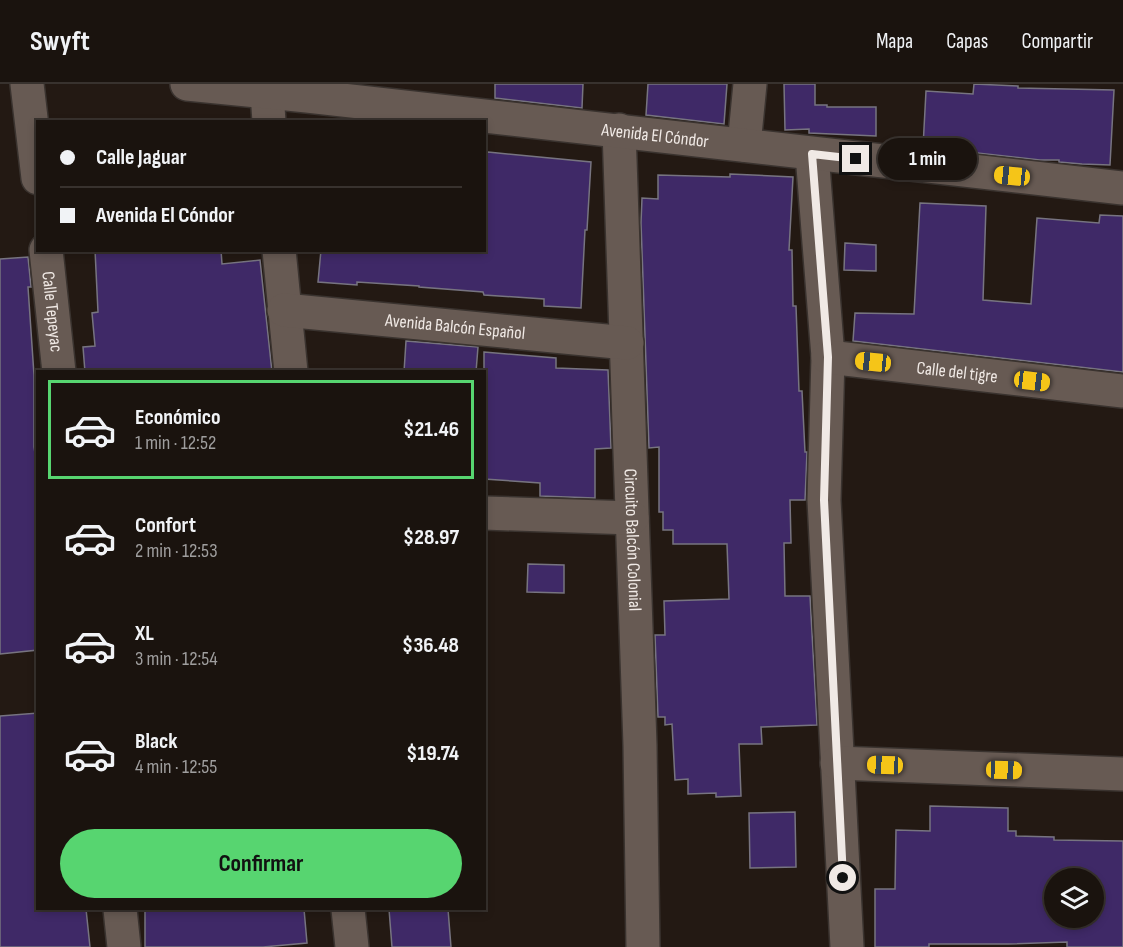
<!DOCTYPE html>
<html lang="es">
<meta charset="utf-8">
<style>
body{margin:0;font-family:"Sofia Sans Condensed",sans-serif;background:#231c17;color:#f1f3f6;height:100vh;display:flex;flex-direction:column;font-size:22px;white-space:nowrap}
*{box-sizing:border-box;margin:0}
p{font-size:20px;color:#9f9e9e}
.icon{flex:none;width:33px;height:33px;fill:none;stroke:currentColor;stroke-width:2;stroke-linecap:round;stroke-linejoin:round}
.map{position:relative;flex:1;overflow:hidden}
.drawer{position:absolute;left:36px;top:286px;width:450px;height:540px;display:flex;flex-direction:column;background:#1a130e;border-radius:0px;box-shadow:0 3px 9px #0003,0 0 0 2px #38322e}
.drawer>*{flex:none}
.guide{position:absolute;left:36px;top:36px;width:450px;height:132px;border-radius:0px;box-shadow:0 3px 9px #0003,0 0 0 2px #38322e;display:grid;align-content:center;height:132px;padding:0 24px;background:#1a130e}
.buttons{position:absolute;left:1044px;top:784px;display:grid;gap:12px}
.buttons a{display:grid;place-items:center;width:60px;height:60px;border-radius:50%;background:#1a130e;box-shadow:0 3px 9px #0003,0 0 0 2px #38322e;font-size:30px}
.end{position:absolute;width:27px;height:27px;margin:-14px;border:8px solid #f0e9e5;background:#111;box-shadow:0 0 0 3px #111}
.from{border-radius:50%}
.bubble{position:absolute;height:42px;border-radius:21px;background:#1a130e;box-shadow:0 3px 9px #0003,0 0 0 2px #38322e;font-size:20px;font-weight:700;line-height:42px;text-align:center}
.car{position:absolute;width:18px;height:36px;margin:-18px -9px;border-radius:8px;box-shadow:0 0 4px 2px #0007;background:linear-gradient(#f5c518 24%,#345 0 40%,#f5c518 0 76%,#345 0 86%,#f5c518 0)}
.guide b{display:flex;align-items:center;gap:21px;height:57px;font-size:22px}
.guide b+b{border-top:2px solid #38322e}
.guide i{width:15px;height:15px;background:#f1f3f6}
ul{padding:10px 0 0;list-style:none}
li{display:flex;align-items:center;gap:18px;height:99px;margin:0 12px 9px;padding:0 12px;border:3px solid transparent;border-radius:0px}
li div{flex:1}
li b{display:block;font-size:22px}
li em{font-style:normal;font-weight:700}
li.current{border-color:#57d570}
li>.icon{width:54px;height:54px;stroke-width:1.5}
.primary-button{display:flex;gap:12px;margin-top:auto;padding:12px 24px}
.primary-button a{flex:1;height:69px;border-radius:36px;background:#57d570;color:#111;font-size:24px;font-weight:700;line-height:69px;text-align:center}
header{display:flex;align-items:center;gap:36px;box-sizing:border-box;height:84px;padding:0 30px;background:#1a130e;border-bottom:2px solid #38322e}
header strong{font-size:28px}
nav{display:flex;gap:33px;margin-inline-start:auto;font-size:21px}
.map>svg:first-child{display:block}
.building{fill:#3f2967;stroke:#777480;stroke-width:1.5;fill-rule:evenodd}
.lines{fill:none;stroke-linecap:round;stroke-linejoin:round}
.minor-casing{stroke:#3a332f;stroke-width:36}
.tertiary-casing{stroke:#3a332f;stroke-width:36}
.minor{stroke:#675a53;stroke-width:33}
.tertiary{stroke:#675a53;stroke-width:33}
.route{stroke:#f0e9e5;stroke-width:8}
.labels{text-anchor:middle;dominant-baseline:central;stroke-width:4.5;stroke-linejoin:round;paint-order:stroke}
.street-label{font-size:18px;fill:#f0e9e5;stroke:#090504}
</style>
<header>
<strong>Swyft</strong>
<nav><a>Mapa</a><a>Capas</a><a>Compartir</a></nav>
</header>
<div class="map">
<svg width="1123" height="863" viewBox="0 0 1123 863">
<rect width="100%" height="100%" fill="#231913"/>
<!-- building -->
<g class="building">
<path d="M495 0H583L582 24 495 14Z"/>
<path d="M648 0H727L724 40 646 31Z"/>
<path d="M784 0H815V21H827V23H876V52L809 49V45L785 46Z"/>
<path d="M974 0 1018 2V4L1114 6 1110 81 1082 80 1059 78V76H1040L923 63 926 7 973 10Z"/>
<path d="M488 68 591 78 587 146H585L581 224 544 222V215L484 211 483 208 419 203V202L357 198V201L318 198 321 166H484V69Z"/>
<path d="M730 90 793 93 789 166H792L793 222H796L799 307H802L805 368H807L805 416H790L791 459H784L785 512H810L817 641 761 643 762 660H739L741 712 716 713V709L688 710V695L675 696 672 640 665 641V633H658L655 551H665L664 517 729 515 727 460H673V446H663V428H659V363L649 364 641 139 642 114 658 115V91L730 93Z"/>
<path d="M920 119 986 122 983 216 1031 220 1037 134 1099 139 1100 131 1123 132V288L853 257 855 229 914 230Z"/>
<path d="M845 159 876 161V187L844 186Z"/>
<path d="M95 166H221L222 180 260 176 272 288H199V285L160 288H85L83 263 95 262 92 229 98 228Z"/>
<path d="M28 173 31 203H28L34 291V363L38 388V566L0 570V175Z"/>
<path d="M406 257 478 263 476 288H404Z"/>
<path d="M484 268 556 274V284L608 286 611 364 595 365V414L540 412V399L484 395 486 334H484Z"/>
<path d="M528 480 564 481V509L527 508Z"/>
<path d="M38 629V825H86L90 863H0V632Z"/>
<path d="M930 722 1008 724V747H1016V752L1054 753V756L1123 757V863H1067V858L1008 860H929V863H875V805H895L896 746 930 747ZM1054 795H1094V834H1054Z"/>
<path d="M795 728 796 783 750 784 749 729Z"/>
<path d="M145 825H304L307 859 263 863H145Z"/>
<path d="M389 825H448L451 863H392Z"/>
</g>
<g class="lines">
<!-- minor casing -->
<g class="minor-casing">
<g id="minor">
<path d="M27 0 38 94"/>
<path d="M267 8 269 38"/>
<path id="s1" d="M619 46 640 661 643 863"/>
<path d="M744 61 750 0"/>
<path d="M812 70 828 273 824 416 847 863"/>
<path id="s2" d="M46 166 59 288"/>
<path d="M279 166 291 288"/>
<path id="s3" d="M284 226 627 259"/>
<path id="s4" d="M828 273 1123 307"/>
<path d="M484 429 632 434"/>
<path d="M837 679 1123 690"/>
<path d="M120 825 124 863"/>
<path d="M348 825 352 863"/>
</g>
</g>
<!-- tertiary casing -->
<g class="tertiary-casing">
<g id="tertiary">
<path id="s5" d="M187 0 307 12 1123 104"/>
</g>
</g>
<!-- minor -->
<use href="#minor" class="minor"/>
<!-- tertiary -->
<use href="#tertiary" class="tertiary"/>
</g>
<g class="lines">
<!-- route -->
<path class="route" d="M843 794 824 416 828 273 812 70 856 75"/>
</g>
<g class="labels">
<!-- street labels -->
<g class="street-label">
<text stroke="none"><textPath href="#s5" startOffset="471">Avenida El Cóndor</textPath></text>
<text stroke="none"><textPath href="#s2" startOffset="62">Calle Tepeyac</textPath></text>
<text stroke="none"><textPath href="#s3" startOffset="172">Avenida Balcón Español</textPath></text>
<text stroke="none"><textPath href="#s4" startOffset="130">Calle del tigre</textPath></text>
<text stroke="none"><textPath href="#s1" startOffset="410">Circuito Balcón Colonial</textPath></text>
</g>
</g>
</svg>
<div class="buttons">
<a><svg class="icon" aria-label="layers" viewBox="0 0 24 24"><path d="M12 4l9 5-9 5-9-5zM3 14l9 5 9-5"/></svg></a>
</div>
<i class="end from" style="left:843px;top:794px"></i>
<i class="end" style="left:856px;top:75px"></i>
<div class="bubble" style="left:878px;top:54px;width:99px">1 min</div>
<i class="car" style="left:1012px;top:92px;rotate:276deg"></i>
<i class="car" style="left:873px;top:278px;rotate:276deg"></i>
<i class="car" style="left:1032px;top:297px;rotate:97deg"></i>
<i class="car" style="left:885px;top:681px;rotate:272deg"></i>
<i class="car" style="left:1004px;top:686px;rotate:92deg"></i>
<div class="guide">
<b><i class="from"></i>Calle Jaguar</b>
<b><i></i>Avenida El Cóndor</b>
</div>
<section class="drawer">
<ul>
<li class="current"><svg class="icon" aria-label="car" viewBox="0 0 24 24"><path d="M5 17H2v-5l4-1 3-4h7l3 4 3 1v5h-3M9 17h6M6 11h13"/><circle cx="7" cy="17" r="2"/><circle cx="17" cy="17" r="2"/></svg><div><b>Económico</b><p>1 min · 12:52</p></div><em>$21.46</em></li>
<li><svg class="icon" aria-label="car" viewBox="0 0 24 24"><path d="M5 17H2v-5l4-1 3-4h7l3 4 3 1v5h-3M9 17h6M6 11h13"/><circle cx="7" cy="17" r="2"/><circle cx="17" cy="17" r="2"/></svg><div><b>Confort</b><p>2 min · 12:53</p></div><em>$28.97</em></li>
<li><svg class="icon" aria-label="car" viewBox="0 0 24 24"><path d="M5 17H2v-5l4-1 3-4h7l3 4 3 1v5h-3M9 17h6M6 11h13"/><circle cx="7" cy="17" r="2"/><circle cx="17" cy="17" r="2"/></svg><div><b>XL</b><p>3 min · 12:54</p></div><em>$36.48</em></li>
<li><svg class="icon" aria-label="car" viewBox="0 0 24 24"><path d="M5 17H2v-5l4-1 3-4h7l3 4 3 1v5h-3M9 17h6M6 11h13"/><circle cx="7" cy="17" r="2"/><circle cx="17" cy="17" r="2"/></svg><div><b>Black</b><p>4 min · 12:55</p></div><em>$19.74</em></li>
</ul>
<div class="primary-button"><a>Confirmar</a></div>
</section>
</div>
